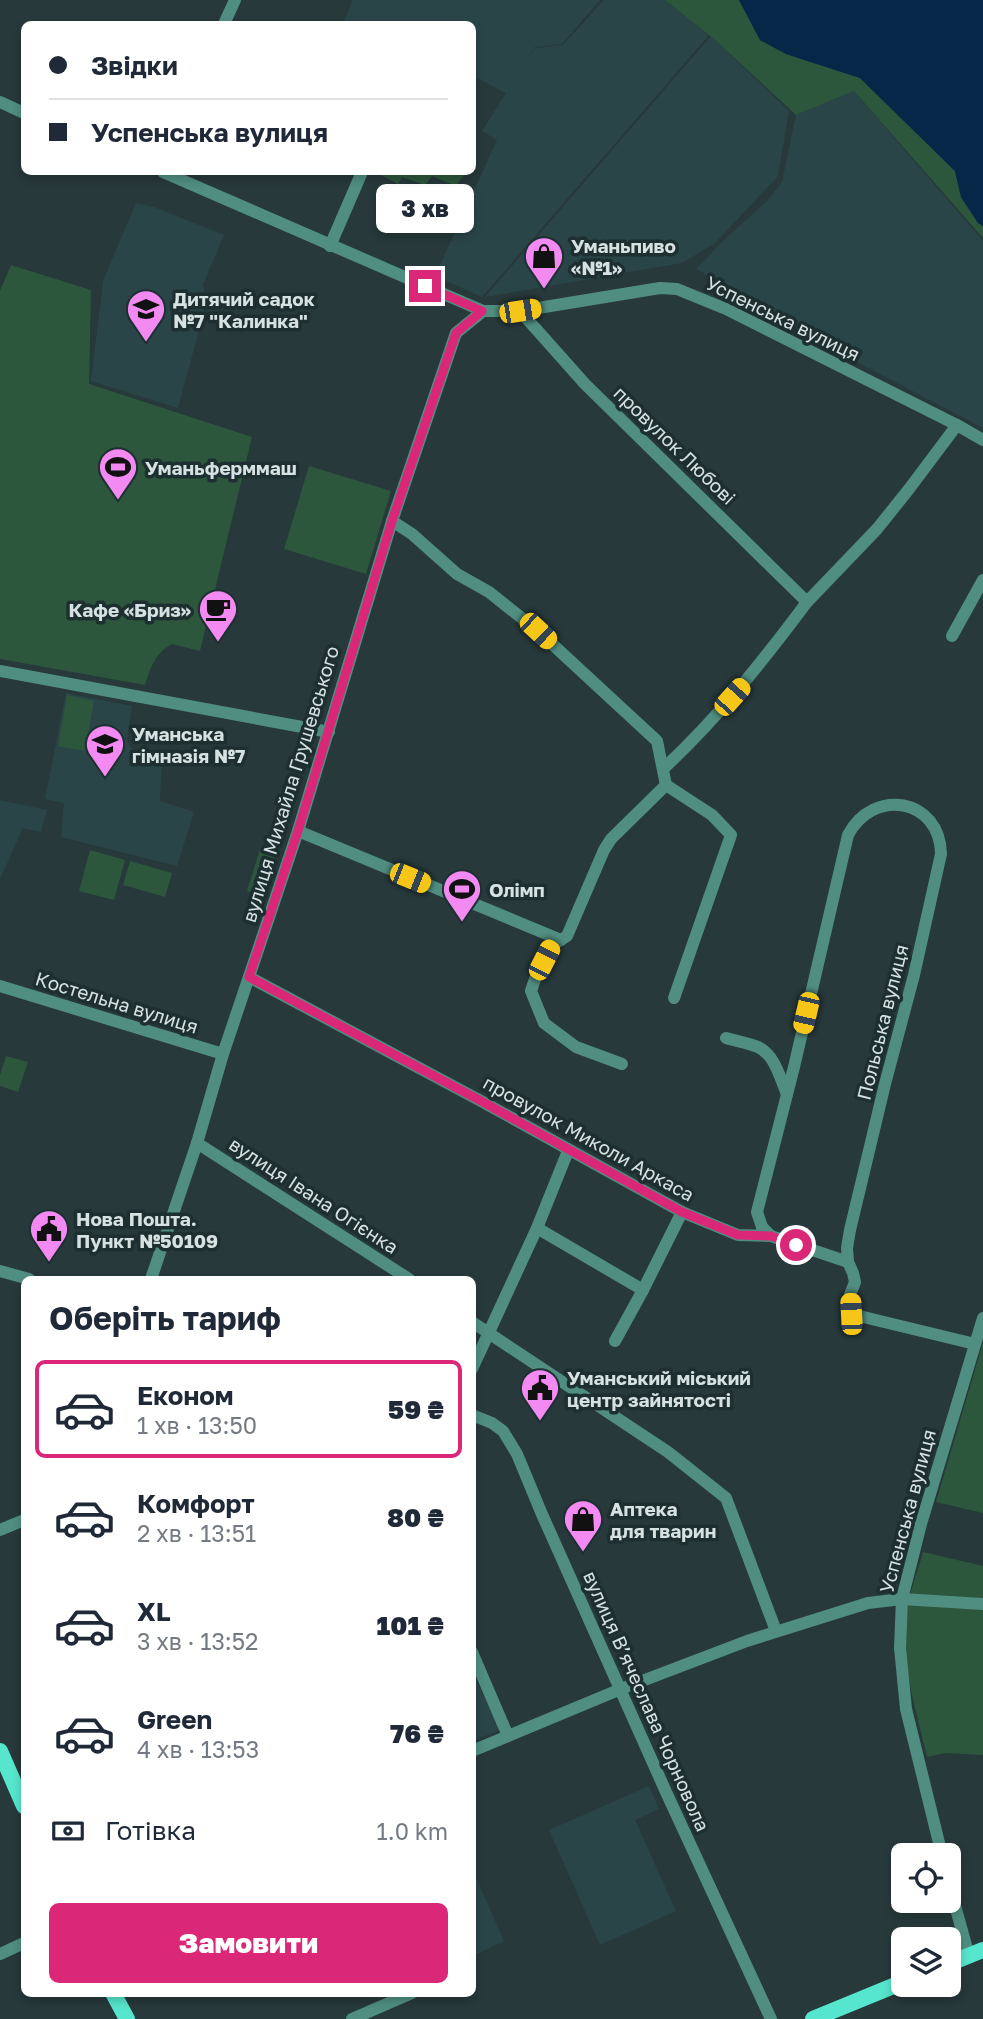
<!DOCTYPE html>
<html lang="uk">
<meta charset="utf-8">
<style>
body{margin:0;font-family:"Golos Text",sans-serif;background:#f6f6f7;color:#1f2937;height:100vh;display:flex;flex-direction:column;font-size:26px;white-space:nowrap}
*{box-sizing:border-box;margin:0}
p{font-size:23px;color:#747a83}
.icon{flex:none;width:38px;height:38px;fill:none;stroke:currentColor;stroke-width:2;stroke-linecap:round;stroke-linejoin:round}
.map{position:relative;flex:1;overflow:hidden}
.sheet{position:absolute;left:21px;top:1276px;width:455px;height:721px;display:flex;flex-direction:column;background:#fff;border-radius:10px;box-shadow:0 4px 10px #0003}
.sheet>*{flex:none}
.hud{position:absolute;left:21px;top:21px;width:455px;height:154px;border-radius:10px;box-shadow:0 4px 10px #0003;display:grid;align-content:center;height:154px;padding:0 28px;background:#fff}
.controls{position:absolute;left:891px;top:1843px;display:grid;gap:14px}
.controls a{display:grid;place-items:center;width:70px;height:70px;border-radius:10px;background:#fff;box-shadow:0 4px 10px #0003;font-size:35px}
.end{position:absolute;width:32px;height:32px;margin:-16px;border:9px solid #db2777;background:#fff;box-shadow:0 0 0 4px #fff}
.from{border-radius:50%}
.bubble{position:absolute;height:49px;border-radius:10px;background:#fff;box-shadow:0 4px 10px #0003;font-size:23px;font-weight:800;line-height:49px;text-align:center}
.car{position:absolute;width:21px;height:42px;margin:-21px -10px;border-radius:9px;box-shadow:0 0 5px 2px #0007;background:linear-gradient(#f5c518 24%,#345 0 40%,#f5c518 0 76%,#345 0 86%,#f5c518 0)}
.hud b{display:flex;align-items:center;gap:24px;height:66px;font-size:26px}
.hud b+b{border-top:2px solid #e0e1e3}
.hud i{width:18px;height:18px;background:#1f2937}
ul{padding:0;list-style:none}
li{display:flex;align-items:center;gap:21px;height:98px;margin:0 14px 10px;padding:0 14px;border:4px solid transparent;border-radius:10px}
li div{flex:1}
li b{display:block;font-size:26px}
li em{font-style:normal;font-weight:800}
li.active{border-color:#db2777}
li>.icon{width:63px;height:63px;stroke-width:1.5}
h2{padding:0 28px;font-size:32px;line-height:84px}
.pay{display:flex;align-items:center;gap:18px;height:77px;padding:0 28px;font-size:26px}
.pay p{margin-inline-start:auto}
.primary-button{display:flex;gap:14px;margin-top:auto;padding:14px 28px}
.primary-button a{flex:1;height:80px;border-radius:10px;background:#db2777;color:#fff;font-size:28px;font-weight:800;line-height:80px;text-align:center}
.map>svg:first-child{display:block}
.built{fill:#2a4548}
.green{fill:#2c573c}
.water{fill:#072748}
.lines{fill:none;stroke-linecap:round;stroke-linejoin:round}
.minor{stroke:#508e81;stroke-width:12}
.major{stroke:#56e6cd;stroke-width:16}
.route{stroke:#db2777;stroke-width:9}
.labels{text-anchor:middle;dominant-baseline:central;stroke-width:7;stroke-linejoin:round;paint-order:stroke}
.poi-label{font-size:19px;font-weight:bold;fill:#d6e1e2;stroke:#1d2f31;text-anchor:start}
.street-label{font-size:19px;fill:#d6e1e2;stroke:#1d2f31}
</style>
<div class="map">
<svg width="983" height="2019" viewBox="0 0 983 2019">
<rect width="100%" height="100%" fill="#27393b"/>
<!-- built -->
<g class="built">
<path d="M353 0H600L562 44 535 47 522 67 535 48 563 45 604 0H665L709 35 482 297 435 276 497 140 482 131 506 93 473 76 472 24H352L344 21Z"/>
<path d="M711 36 789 111 778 176 714 244 682 263 485 297Z"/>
<path d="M854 91 983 241V428L708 284 709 276 696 269 724 240 767 201 782 182 796 115Z"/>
<path d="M136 203 154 207 224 235 203 284 206 304 178 408 91 381 103 281Z"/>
<path d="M66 693 132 706 127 739 130 747 136 751 162 757 160 801 194 812 177 866 61 837 64 803 45 799Z"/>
<path d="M0 800 47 810 41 832 23 828 0 879Z"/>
<path d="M475 1677 500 1730 473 1741 472 1678Z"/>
<path d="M649 1786 659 1809 635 1820 676 1911 600 1945 549 1830Z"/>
<path d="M473 1871 504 1941 473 1956H472Z"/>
</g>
<!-- green -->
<g class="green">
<path d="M665 0H739L760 40 786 54 860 78 955 171 961 197 978 223 983 226V238L854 91 796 115 714 39Z"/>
<path d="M375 172H466L456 186 432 176 425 185 402 177 398 184Z"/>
<path d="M11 265 91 290 89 384 252 437 200 651 172 644C155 653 151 667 145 685L0 659V291Z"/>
<path d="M309 466 391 491 366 574 284 549Z"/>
<path d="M67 695 94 701 85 751 58 746Z"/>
<path d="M261 846 277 851 262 895 247 891Z"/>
<path d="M90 850 125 860 114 900 79 891Z"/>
<path d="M130 861 172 873 165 897 123 885Z"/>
<path d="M6 1056 28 1062 18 1092 0 1086V1075Z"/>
<path d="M983 1343V1513L936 1502Z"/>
<path d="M923 1552 983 1566V1755L945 1753 927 1757C917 1712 898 1656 907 1610 910 1590 918 1571 923 1552Z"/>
</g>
<!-- water -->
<path class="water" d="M739 0H983V226L978 223 961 197 955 171 860 78 786 54 760 40Z"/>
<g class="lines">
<!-- minor -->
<g class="minor">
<path d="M224 24 235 0"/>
<path d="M0 102 24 113"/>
<path d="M163 172 483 311H520L660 288 677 289 726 309 957 425 983 440"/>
<path d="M330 246 362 172"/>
<path d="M520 311 585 384 807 602C763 661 717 719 663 769"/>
<path d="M392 521 412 534 457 574 489 592 538 631 657 741 666 785 611 839 604 850 567 936 551 946 537 973 531 991 544 1023 576 1047 622 1064"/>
<path d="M807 602 877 529 909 489 957 425"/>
<path d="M952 636 983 580"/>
<path d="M0 671 329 732"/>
<path d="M666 785 712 815 731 835 674 998"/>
<path d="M298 831 561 940"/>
<path d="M249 977 481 1101 682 1212 738 1235 771 1236 848 1262"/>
<path d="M0 986 223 1054"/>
<path d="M726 1038C736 1041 748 1043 758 1047 775 1055 780 1078 787 1094"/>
<path d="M197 1143 409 1279"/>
<path d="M537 1228 643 1290"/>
<path d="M771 1236 762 1227 757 1212 794 1067 848 835C873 787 940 798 941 854L914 975 885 1084 850 1230 847 1248 848 1262 853 1273 855 1282 850 1295 851 1314 975 1344"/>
<path d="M0 1271 29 1279"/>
<path d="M151 1279 197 1143 223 1054 298 831 392 521 456 333 483 311"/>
<path d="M472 1322 668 1452 726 1498 776 1631"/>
<path d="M615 1341 643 1290 682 1212"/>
<path d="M472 1369 537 1228 568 1151"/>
<path d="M472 1415 492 1423 503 1431 517 1454 541 1512 666 1792 771 2019"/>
<path d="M0 1530 24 1520"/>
<path d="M472 1652 508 1736"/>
<path d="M472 1751 621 1689 747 1641 868 1603 902 1599 983 1604"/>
<path d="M942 1855 906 1709 900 1648 902 1599 921 1524 983 1318"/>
<path d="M948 1880 969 1956"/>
<path d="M0 1954 24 1943"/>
<path d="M352 2019 412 1993"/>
</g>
<!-- major -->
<g class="major">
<path d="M0 1751 24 1806"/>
<path d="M948 1964 983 1950"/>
<path d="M113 1993 127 2019"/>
<path d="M813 2019 903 1982"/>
</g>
</g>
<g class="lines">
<!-- route -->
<path class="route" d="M425 286 482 311 456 333 392 521 298 831 249 977 481 1101 682 1212 738 1235 771 1236 796 1245"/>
</g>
<!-- icons -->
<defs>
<g id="shop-pin" transform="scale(2.0125)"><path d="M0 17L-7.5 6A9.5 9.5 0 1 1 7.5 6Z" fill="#f38af2" stroke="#1d2f31"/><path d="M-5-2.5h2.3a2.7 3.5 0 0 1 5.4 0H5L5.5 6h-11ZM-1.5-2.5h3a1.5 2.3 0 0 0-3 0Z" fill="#111"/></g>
<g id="school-pin" transform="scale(2.0125)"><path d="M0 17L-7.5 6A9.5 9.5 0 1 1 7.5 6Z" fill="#f38af2" stroke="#1d2f31"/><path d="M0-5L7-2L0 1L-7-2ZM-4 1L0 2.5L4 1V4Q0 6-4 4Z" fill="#111"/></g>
<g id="stadium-pin" transform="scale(2.0125)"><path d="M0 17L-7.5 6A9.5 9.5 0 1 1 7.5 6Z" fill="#f38af2" stroke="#1d2f31"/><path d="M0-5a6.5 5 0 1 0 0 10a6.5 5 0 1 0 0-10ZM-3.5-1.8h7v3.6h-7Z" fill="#111"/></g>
<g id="cafe-pin" transform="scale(2.0125)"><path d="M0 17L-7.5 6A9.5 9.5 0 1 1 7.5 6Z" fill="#f38af2" stroke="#1d2f31"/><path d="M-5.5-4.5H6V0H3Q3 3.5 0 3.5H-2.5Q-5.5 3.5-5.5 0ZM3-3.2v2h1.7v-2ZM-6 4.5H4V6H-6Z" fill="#111"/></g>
<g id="civic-pin" transform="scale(2.0125)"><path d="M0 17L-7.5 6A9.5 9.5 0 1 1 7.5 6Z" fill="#f38af2" stroke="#1d2f31"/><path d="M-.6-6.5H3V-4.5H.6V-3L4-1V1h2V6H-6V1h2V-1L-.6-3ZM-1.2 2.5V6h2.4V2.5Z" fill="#111"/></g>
</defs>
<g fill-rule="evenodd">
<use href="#shop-pin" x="544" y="256"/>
<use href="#school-pin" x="146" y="309"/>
<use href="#stadium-pin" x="118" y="467"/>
<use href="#cafe-pin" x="218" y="609"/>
<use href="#school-pin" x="105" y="744"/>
<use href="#stadium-pin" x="462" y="889"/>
<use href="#civic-pin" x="49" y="1229"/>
<use href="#civic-pin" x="540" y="1388"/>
<use href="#shop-pin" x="583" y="1519"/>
</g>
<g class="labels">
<!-- poi labels -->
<g class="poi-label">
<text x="571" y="245">Уманьпиво<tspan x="571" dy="22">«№1»</tspan></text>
<text x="173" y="298">Дитячий садок<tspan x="173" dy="22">№7 "Калинка"</tspan></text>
<text x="145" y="467">Уманьферммаш</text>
<text x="191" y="609" text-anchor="end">Кафе «Бриз»</text>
<text x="132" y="733">Уманська<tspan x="132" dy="22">гімназія №7</tspan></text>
<text x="489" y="889">Олімп</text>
<text x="76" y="1218">Нова Пошта.<tspan x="76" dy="22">Пункт №50109</tspan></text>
<text x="567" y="1377">Уманський міський<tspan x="567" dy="22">центр зайнятості</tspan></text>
<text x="610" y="1508">Аптека<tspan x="610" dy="22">для тварин</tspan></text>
</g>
<!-- street labels -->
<g class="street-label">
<text transform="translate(783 318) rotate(26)">Успенська вулиця</text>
<text transform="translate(675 445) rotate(44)">провулок Любові</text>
<text transform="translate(290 784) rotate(-73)">вулиця Михайла Грушевського</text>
<text transform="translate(117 1002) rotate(17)">Костельна вулиця</text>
<text transform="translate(882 1022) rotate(-76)">Польська вулиця</text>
<text transform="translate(589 1138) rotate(29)">провулок Миколи Аркаса</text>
<text transform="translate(314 1195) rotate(33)">вулиця Івана Огієнка</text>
<text transform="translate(907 1511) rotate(-75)">Успенська вулиця</text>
<text transform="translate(647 1701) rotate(66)">вулиця В’ячеслава Чорновола</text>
</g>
</g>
</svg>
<div class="controls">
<a><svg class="icon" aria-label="locate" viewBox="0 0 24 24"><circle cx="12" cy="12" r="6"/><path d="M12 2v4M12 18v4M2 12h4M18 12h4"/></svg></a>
<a><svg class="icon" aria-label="layers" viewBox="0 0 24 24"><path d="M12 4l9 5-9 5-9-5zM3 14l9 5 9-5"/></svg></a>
</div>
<i class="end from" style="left:796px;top:1245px"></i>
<i class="end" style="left:425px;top:286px"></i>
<div class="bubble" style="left:376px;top:184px;width:98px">3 хв</div>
<i class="car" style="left:520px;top:311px;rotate:81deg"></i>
<i class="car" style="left:538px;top:631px;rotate:133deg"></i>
<i class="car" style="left:732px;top:697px;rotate:42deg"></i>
<i class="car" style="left:410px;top:878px;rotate:112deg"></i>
<i class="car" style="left:544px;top:960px;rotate:27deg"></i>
<i class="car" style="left:806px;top:1013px;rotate:193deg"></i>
<i class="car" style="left:851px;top:1314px;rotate:357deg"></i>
<div class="hud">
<b><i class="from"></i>Звідки</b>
<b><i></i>Успенська вулиця</b>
</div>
<section class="sheet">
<h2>Оберіть тариф</h2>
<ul>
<li class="active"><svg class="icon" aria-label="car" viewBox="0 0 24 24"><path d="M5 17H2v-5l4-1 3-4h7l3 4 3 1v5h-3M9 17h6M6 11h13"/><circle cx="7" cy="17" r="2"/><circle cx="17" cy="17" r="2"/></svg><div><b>Економ</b><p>1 хв · 13:50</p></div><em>59 ₴</em></li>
<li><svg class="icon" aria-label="car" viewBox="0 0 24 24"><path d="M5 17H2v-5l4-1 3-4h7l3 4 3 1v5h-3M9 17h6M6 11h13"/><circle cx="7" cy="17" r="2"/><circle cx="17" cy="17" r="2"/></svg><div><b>Комфорт</b><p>2 хв · 13:51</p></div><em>80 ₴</em></li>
<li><svg class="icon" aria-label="car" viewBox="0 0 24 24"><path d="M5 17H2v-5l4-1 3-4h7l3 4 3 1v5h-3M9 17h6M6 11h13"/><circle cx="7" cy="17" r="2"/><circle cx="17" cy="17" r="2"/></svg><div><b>XL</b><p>3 хв · 13:52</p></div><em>101 ₴</em></li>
<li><svg class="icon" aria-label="car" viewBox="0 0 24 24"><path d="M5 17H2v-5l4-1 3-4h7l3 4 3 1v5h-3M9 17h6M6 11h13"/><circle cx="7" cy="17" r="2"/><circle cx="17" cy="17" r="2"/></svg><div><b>Green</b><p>4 хв · 13:53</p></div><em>76 ₴</em></li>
</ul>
<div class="pay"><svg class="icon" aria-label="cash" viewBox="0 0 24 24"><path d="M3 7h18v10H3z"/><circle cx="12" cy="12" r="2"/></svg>Готівка<p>1.0 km</p></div>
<div class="primary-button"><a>Замовити</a></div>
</section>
</div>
